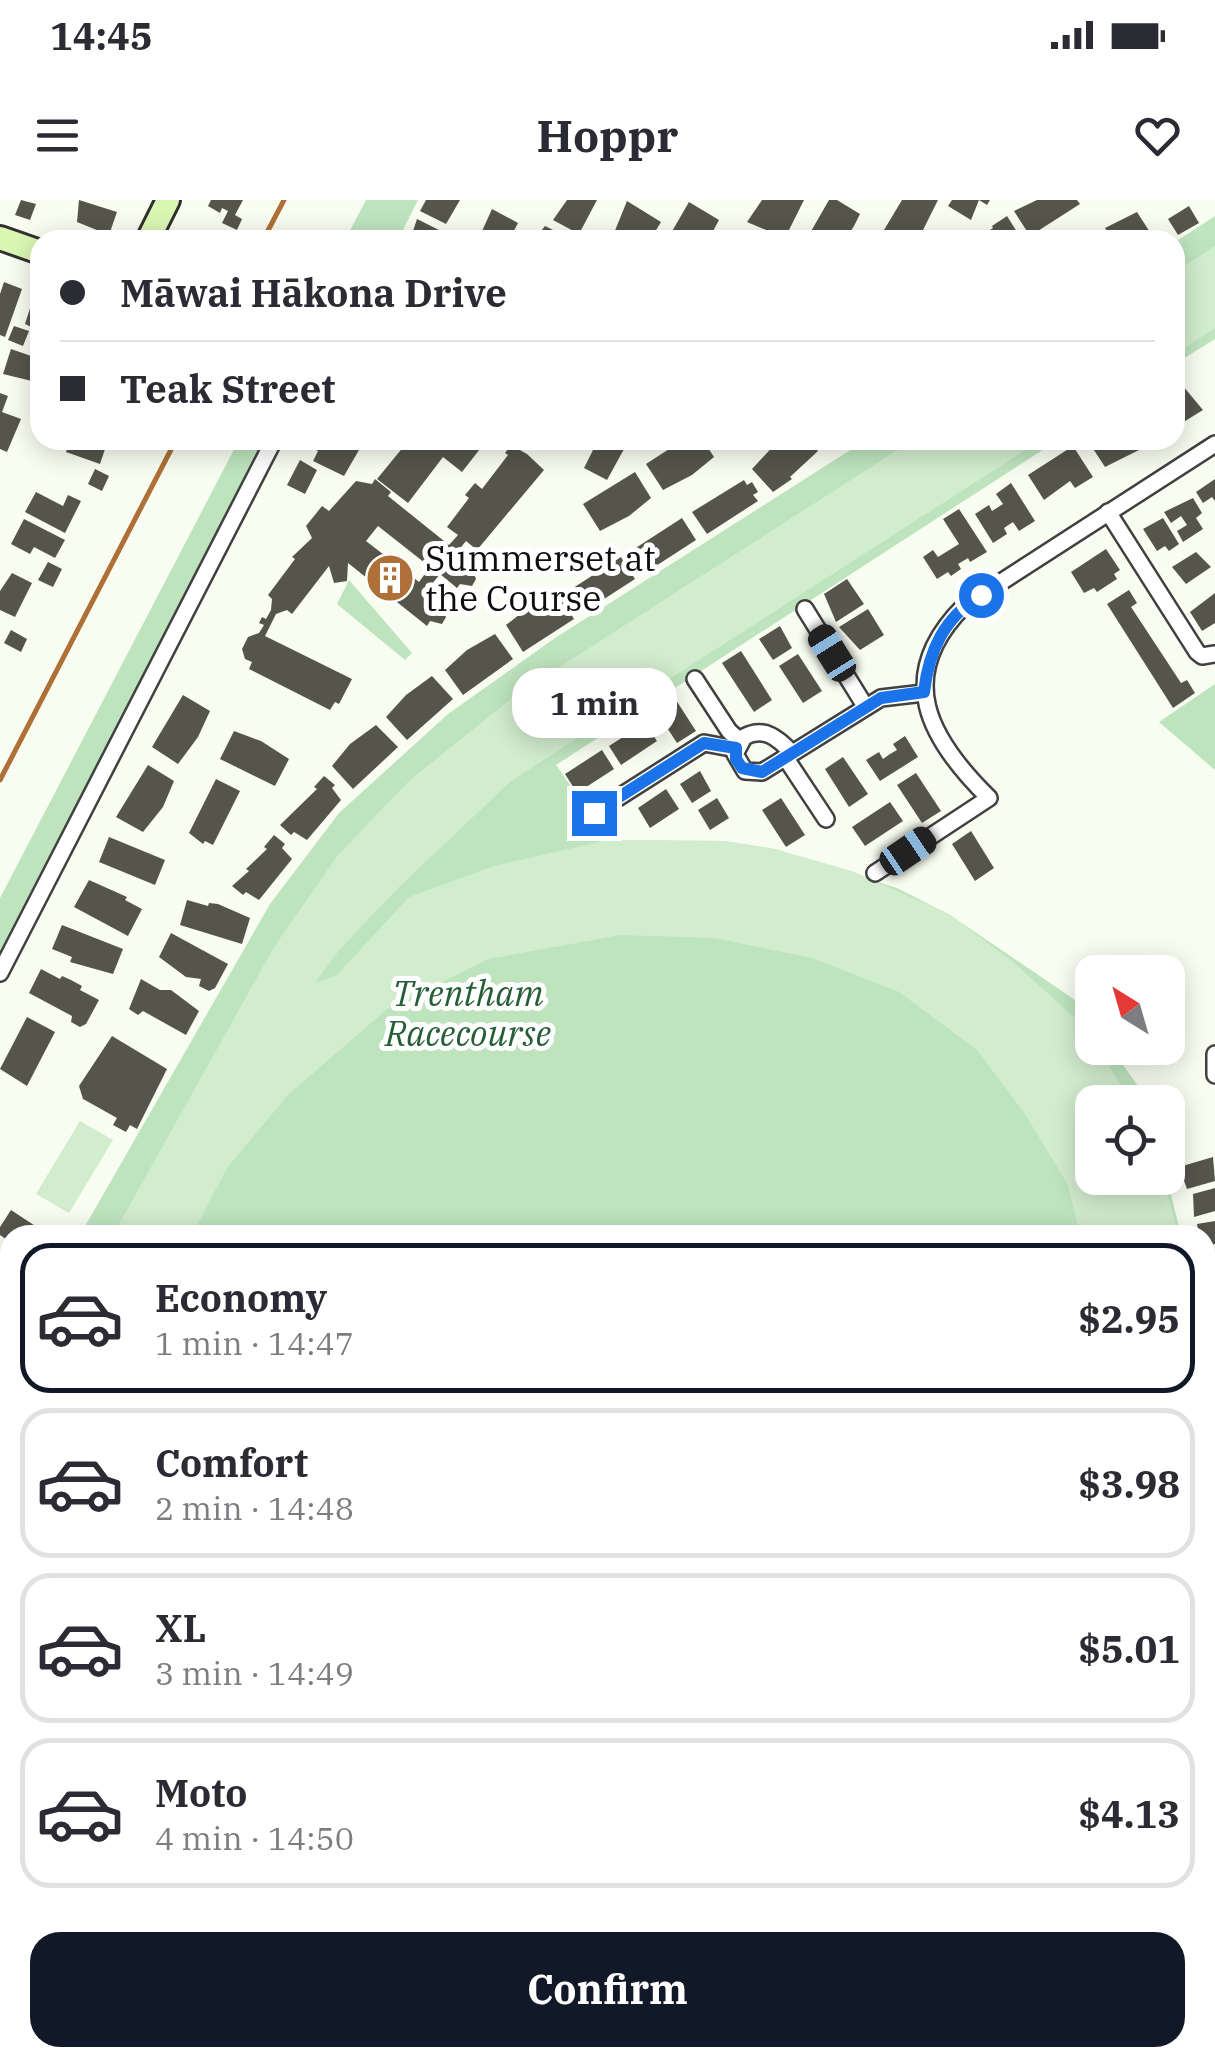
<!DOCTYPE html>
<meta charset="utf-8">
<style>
body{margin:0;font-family:"IBM Plex Serif",serif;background:#f7f7f7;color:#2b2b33;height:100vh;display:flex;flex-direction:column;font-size:38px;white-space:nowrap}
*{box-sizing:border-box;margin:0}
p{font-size:32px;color:#7c7c81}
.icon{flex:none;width:55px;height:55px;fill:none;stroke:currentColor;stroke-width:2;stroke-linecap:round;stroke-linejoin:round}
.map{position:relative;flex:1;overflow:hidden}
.drawer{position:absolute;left:0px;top:1025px;width:1215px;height:842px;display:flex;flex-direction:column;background:#fff;border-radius:30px 30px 0 0;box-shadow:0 5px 25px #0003}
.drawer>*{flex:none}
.banner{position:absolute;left:30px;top:30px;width:1155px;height:220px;border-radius:30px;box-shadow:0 5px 25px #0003;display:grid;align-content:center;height:220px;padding:0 30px;background:#fff}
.needle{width:65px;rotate:323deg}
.fabs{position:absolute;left:1075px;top:755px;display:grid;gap:20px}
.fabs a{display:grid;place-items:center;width:110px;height:110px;border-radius:20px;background:#fff;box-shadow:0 5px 25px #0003;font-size:50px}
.end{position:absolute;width:45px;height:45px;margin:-22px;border:12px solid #1a73e8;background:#fff;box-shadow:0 0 0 5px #fff}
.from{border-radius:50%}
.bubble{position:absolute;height:70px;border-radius:30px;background:#fff;box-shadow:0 5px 25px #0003;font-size:32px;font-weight:700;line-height:70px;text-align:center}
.car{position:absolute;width:30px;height:60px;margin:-30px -15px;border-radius:12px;box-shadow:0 0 8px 2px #0007;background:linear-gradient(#222 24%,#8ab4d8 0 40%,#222 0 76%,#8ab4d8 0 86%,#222 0)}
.banner b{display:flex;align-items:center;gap:35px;height:95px;font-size:38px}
.banner b+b{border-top:2px solid #e1e1e2}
.banner i{width:25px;height:25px;background:#2b2b33}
ul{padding:18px 0 0;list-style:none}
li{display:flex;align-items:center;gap:30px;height:150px;margin:0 20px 15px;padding:0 10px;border:5px solid #e1e1e2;border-radius:30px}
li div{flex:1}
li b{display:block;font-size:38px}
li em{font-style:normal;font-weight:700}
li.current{border-color:#111827}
li>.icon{width:90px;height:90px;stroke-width:1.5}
.action{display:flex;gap:20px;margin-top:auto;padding:20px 30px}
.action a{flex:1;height:115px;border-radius:30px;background:#111827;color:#fff;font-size:40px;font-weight:700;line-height:115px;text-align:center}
.status{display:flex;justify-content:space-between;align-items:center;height:70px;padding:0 50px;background:#fff;direction:ltr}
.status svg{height:28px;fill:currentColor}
header{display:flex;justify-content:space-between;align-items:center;height:130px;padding:0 30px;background:#fff;font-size:45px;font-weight:700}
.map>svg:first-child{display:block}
.green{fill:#bee4be}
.pitch{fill:#d2ecce}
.building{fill:#55554c;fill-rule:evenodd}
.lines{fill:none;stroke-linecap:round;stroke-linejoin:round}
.street-casing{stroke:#414141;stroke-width:20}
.secondary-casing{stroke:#303030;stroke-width:28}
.street{stroke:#fff;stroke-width:15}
.secondary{stroke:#daf6b3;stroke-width:22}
.rail{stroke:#ae7036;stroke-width:5}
.route{stroke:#1a73e8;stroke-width:12}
.labels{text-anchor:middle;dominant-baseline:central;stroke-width:10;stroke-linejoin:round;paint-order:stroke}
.poi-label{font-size:35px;fill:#0e0e0e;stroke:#fff;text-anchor:start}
.park-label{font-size:35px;font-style:italic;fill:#265e38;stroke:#fff}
</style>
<div class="status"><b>14:45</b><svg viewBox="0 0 49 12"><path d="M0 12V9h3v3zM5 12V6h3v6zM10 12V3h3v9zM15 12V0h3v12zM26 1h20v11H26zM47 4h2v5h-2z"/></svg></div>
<header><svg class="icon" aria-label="menu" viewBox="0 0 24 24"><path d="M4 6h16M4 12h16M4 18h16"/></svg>Hoppr<svg class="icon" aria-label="heart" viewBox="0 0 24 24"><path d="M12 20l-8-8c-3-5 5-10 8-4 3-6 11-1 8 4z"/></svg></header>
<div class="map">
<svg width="1215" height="1867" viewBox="0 0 1215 1867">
<rect width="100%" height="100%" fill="#f9fdf1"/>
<!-- green -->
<g class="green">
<path d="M366 0H418L398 40H345Z"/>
<path d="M1215 16V139L1175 164V42Z"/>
<path d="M239 240H271L0 754V698Z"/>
<path d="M866 240H1058L556 565 608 640 724 641 775 649 897 688 950 715 1078 802 1092 822V848H1111L1138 886 1144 902H1092V978H1167L1181 1035H80L270 704 339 613 448 514 555 438Z"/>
<path d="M349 380 412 453 405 460 337 404Z"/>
<path d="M1215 484V570L1159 522Z"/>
<path d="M10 1156V1858H850L844 1867H0V1173Z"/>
</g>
<!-- pitch -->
<g class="pitch">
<path d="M1215 46V128L1175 154V72Z"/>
<path d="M913 240H1041L511 581 398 688 340 749 315 783 337 775 409 697 494 666 608 640 724 641 775 649 852 671 949 714 1012 761 1075 818 1092 848H1097L1132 902H1092V978H1163L1178 1035H1080L1068 985 1025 914 977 850 899 792 812 758 714 738 621 735 489 759 387 809 288 895 227 968 192 1035H113L274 747 338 655 410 580 516 495Z"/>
<path d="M80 921 113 940 69 1013 36 994Z"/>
<path d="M10 1310V1552L0 1582V1342Z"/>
</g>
<!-- building -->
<g class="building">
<path d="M21 0 36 4 30 20 15 15Z"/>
<path d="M79 0 117 12 109 35 77 22Z"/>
<path d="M211 0H243L235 15 242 19 237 30 222 23 228 11 222 8 220 13 208 6Z"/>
<path d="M426 0H460L446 24 420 11Z"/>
<path d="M567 0H597L579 34 553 20Z"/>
<path d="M762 0H804L785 38 747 22Z"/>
<path d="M829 0H837L860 14 854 26 845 40H806Z"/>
<path d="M902 0H938L918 40 901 39 884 30Z"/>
<path d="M952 0H990L987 5 979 0 971 20 948 6Z"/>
<path d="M1037 0H1077L1080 4 1030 36 1014 11Z"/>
<path d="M627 1 661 22 650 40H606L610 31 614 33Z"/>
<path d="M689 2 719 20 712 33 707 40H667Z"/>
<path d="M1189 6 1199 23 1178 35 1168 19Z"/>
<path d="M492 9 518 23 509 40H478Z"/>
<path d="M1137 12 1155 40H1094L1107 31 1105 28Z"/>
<path d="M1007 16 1022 40H975L993 28 992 26Z"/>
<path d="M417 19 443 32 439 40H410Z"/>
<path d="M545 26 565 36 563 40H534Z"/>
<path d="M4 82 22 89 5 137 0 135V94Z"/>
<path d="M33 99 40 102V126L36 129 25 124Z"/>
<path d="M14 126 29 131 23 146 8 140Z"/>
<path d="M11 149 40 159V183L3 174Z"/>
<path d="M1183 186 1203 210 1177 226 1175 191Z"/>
<path d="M0 193 8 196 2 212 21 219 7 252 0 249Z"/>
<path d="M70 240 74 242 108 240 100 264 66 252Z"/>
<path d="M317 240H357L363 243 344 276 313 261 318 251 312 248Z"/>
<path d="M409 240H487L462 272 443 257 408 303 377 279Z"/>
<path d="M598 240H629L607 280 584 268Z"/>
<path d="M683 240H703L714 257 692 275 663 290 646 264Z"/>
<path d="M779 240H808L818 251 790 277 792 279 773 292 752 269Z"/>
<path d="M1102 240H1159L1105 267 1092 247Z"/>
<path d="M511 245 527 254 544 270 477 350 466 341 458 351 475 365 472 369 476 379 472 386 460 384 457 388 440 374 428 389 445 402 442 407 446 417 442 424 430 421 427 426 348 363 347 381 334 383 329 366 292 414 287 410 276 414 265 436 352 479 339 504 335 502 330 510 249 469 252 462 245 459 242 449 248 437 259 433 264 425 259 423 262 417 266 419 271 410 272 399 268 395 295 359 292 357 312 338 306 326 322 306 329 311 356 281 372 284 375 279 391 292 388 296 449 345 458 335 447 327 469 298 465 295 475 283 482 289 508 255 505 253ZM378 326 430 367 419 382 366 341Z"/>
<path d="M1073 246 1093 277 1075 288 1070 281 1044 300 1028 275Z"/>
<path d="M300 260 317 270 305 294 287 285Z"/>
<path d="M95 269 109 276 102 291 88 284Z"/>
<path d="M635 272 651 298 629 316 600 331 583 304Z"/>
<path d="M1215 279V301L1212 297 1203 303 1196 292Z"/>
<path d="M744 280 747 285 752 282 758 292 753 295 758 301 707 334 692 312Z"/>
<path d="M1011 283 1035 321 1019 331 1013 322 1004 328 1007 334 993 343 975 314 989 305 992 311 1003 304 996 294Z"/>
<path d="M36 292 63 306 68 295 81 301 65 333 25 312Z"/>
<path d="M1193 298 1202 313 1196 318 1203 329 1183 342 1177 331 1187 325 1181 316 1171 323 1164 312Z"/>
<path d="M959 309 987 352 970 362 968 358 958 364 961 369 951 376 948 372 937 379 923 357 933 350 938 357 959 344 943 319Z"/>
<path d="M682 318 696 340 645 373 631 351Z"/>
<path d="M1163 318 1179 344 1169 351 1165 346 1157 351 1143 329Z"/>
<path d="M24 319 65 340 55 358 34 347 30 354 11 344Z"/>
<path d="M1106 349 1120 370 1114 374 1117 379 1097 392 1094 388 1084 393 1071 372Z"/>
<path d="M1196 352 1211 367 1186 384 1172 367Z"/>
<path d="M621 357 635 379 584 412 570 390Z"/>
<path d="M48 362 62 369 53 387 38 380Z"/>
<path d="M12 373 32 383 15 417 0 410V391Z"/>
<path d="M847 379 864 404 836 422 824 394Z"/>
<path d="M1129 390 1137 403 1131 407 1135 413 1181 483 1187 480 1195 493 1173 508 1107 404Z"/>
<path d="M558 393 574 419 523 452 506 425 529 407Z"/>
<path d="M1215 393V423L1202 431 1190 412Z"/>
<path d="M868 409 884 435 860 450 839 427Z"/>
<path d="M780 426 792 448 773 460 759 439Z"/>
<path d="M11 430 27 439 21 452 4 443Z"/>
<path d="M495 434 513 459 463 495 445 470 467 450Z"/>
<path d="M741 451 772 500 754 512 722 463Z"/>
<path d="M798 454 822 491 803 503 779 466Z"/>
<path d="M432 476 453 499 407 540 386 517 406 495Z"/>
<path d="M672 494 696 531 677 543 653 506Z"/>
<path d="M183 495 210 511 198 537 178 564 152 547Z"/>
<path d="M645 523 657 541 621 565 609 546Z"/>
<path d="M376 525 398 547 353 589 332 566 350 544Z"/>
<path d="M234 531 261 541 289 559 275 586 220 559Z"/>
<path d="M905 536 918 557 880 581 866 560 879 552 883 559 890 554 897 550 893 544Z"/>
<path d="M602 550 614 569 577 593 565 574Z"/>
<path d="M843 557 868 594 849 607 825 569Z"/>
<path d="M148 565 174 581 163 607 143 632 116 617Z"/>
<path d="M700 571 711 591 692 603 680 584Z"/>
<path d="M916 573 941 611 922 623 897 585Z"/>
<path d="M324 576 335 585 332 588 341 600 307 640 294 632 291 635 280 625 317 589 314 587Z"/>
<path d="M216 579 240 591 213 645 205 641 203 644 189 633Z"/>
<path d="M666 589 679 609 650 628 638 608Z"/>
<path d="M717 598 729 618 710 630 698 610Z"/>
<path d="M781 598 805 635 786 647 762 610Z"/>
<path d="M890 602 903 621 865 646 852 627Z"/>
<path d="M971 631 994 668 975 681 952 644Z"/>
<path d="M274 635 285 644 282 648 292 659 259 700 246 692 243 695 232 686 249 671 246 669 267 649 264 647Z"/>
<path d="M109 637 165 660 155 685 99 662Z"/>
<path d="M89 680 127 697 125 700 142 709 128 736 74 707Z"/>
<path d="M187 700 208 706 209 703 218 704 250 718 242 744 180 725Z"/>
<path d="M62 725 123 749 113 774 70 762 72 757 52 749Z"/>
<path d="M171 733 228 764 215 788 209 791 199 786 201 779 186 777 159 757Z"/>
<path d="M41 769 60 779 62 776 71 780 82 786 80 790 99 800 86 824 80 827 71 822 72 816 29 793Z"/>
<path d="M141 779 160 790H171L199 811 186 835 143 811 138 815 129 809Z"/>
<path d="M27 817 55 832 27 886 0 869Z"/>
<path d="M112 836 167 869 137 929 130 925 126 932 113 925 117 918 83 899 79 886Z"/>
<path d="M1213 957 1215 981 1187 989 1179 967Z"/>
<path d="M1215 988V1011L1194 1017 1193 994Z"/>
<path d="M11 1010 49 1035H10V1042L0 1035V1027Z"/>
<path d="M1215 1021V1044L1205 1046V1035H1199L1197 1024Z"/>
<path d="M2 1067 10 1071V1105L0 1100Z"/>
<path d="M1205 1256 1215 1259V1283L1205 1280Z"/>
<path d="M1205 1289 1215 1293V1317L1205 1313Z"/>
<path d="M1205 1538 1215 1542V1557L1205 1583Z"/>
<path d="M1205 1649 1215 1652V1705L1205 1701Z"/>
<path d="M1205 1747 1215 1750V1802L1205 1799Z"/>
<path d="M1205 1844 1215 1847V1867H1120L1095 1858H1205Z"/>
<path d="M950 1858H981L976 1867H945Z"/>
</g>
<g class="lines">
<!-- street casing -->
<g class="street-casing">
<g id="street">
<path d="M1108 312 1197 452 1202 456 1215 454"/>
<path d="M805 409 865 506"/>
<path d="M695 479 729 531 740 541"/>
<path d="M792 553C778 538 764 526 744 537L735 554 745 571 762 572 881 498 924 493"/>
<path d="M785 557 826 619"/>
<path d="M594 613 704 543 736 549"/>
<path d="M875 673 989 598C928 538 894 476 964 406L1215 244"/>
<path d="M0 773 274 240"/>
<path d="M1215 854V875"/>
<path d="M1205 1501 1215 1496"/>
<path d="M925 1867 930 1858"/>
</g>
</g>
<!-- secondary casing -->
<g class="secondary-casing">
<g id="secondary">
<path d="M0 38 40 52"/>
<path d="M148 40 168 0"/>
</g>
</g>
<!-- street -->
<use href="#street" class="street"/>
<!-- secondary -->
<use href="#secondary" class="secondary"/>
<!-- rail -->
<g class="rail">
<path d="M263 40 284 0"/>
<path d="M0 580 176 240"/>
</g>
</g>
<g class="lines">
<!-- route -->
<path class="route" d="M594 613 704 543 736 548V559L742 568 762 572 881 498 924 492C929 450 944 418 981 395"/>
</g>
<!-- icons -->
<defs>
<g id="building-disc" transform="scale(2.5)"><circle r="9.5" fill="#ae7036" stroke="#fff"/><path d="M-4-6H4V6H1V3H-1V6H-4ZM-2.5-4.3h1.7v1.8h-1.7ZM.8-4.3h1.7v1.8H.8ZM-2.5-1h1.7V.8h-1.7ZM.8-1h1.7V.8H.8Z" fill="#fff"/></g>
</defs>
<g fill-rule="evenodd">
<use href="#building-disc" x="390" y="378"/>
</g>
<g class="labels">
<!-- poi labels -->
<g class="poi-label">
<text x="425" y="358">Summerset at<tspan x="425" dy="40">the Course</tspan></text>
</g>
<!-- park labels -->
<g class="park-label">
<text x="468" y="793">Trentham<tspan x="468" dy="40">Racecourse</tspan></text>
</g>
</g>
</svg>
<div class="fabs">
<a><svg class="needle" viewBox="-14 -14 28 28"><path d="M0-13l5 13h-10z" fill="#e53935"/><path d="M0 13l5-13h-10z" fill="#7c7c81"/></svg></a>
<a><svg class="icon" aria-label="locate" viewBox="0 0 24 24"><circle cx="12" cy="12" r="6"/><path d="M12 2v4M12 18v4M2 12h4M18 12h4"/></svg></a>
</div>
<i class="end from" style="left:981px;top:395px"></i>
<i class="end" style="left:594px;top:613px"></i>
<div class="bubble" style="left:512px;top:468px;width:165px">1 min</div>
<i class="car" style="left:832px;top:453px;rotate:328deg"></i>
<i class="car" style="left:908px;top:651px;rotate:56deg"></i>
<div class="banner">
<b><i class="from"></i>Māwai Hākona Drive</b>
<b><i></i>Teak Street</b>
</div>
<section class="drawer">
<ul>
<li class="current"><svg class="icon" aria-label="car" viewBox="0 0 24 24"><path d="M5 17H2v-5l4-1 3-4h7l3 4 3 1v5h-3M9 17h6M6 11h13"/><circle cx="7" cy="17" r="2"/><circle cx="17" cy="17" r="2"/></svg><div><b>Economy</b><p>1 min · 14:47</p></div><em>$2.95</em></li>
<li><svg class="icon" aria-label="car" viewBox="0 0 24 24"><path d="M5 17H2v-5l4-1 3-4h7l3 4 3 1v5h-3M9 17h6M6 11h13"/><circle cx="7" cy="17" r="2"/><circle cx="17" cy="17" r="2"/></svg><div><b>Comfort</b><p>2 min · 14:48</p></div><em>$3.98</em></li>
<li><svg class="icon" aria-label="car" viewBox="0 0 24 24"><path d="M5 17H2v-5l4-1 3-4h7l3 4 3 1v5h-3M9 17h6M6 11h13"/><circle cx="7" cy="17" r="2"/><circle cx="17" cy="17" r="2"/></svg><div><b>XL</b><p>3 min · 14:49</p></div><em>$5.01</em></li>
<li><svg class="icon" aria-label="car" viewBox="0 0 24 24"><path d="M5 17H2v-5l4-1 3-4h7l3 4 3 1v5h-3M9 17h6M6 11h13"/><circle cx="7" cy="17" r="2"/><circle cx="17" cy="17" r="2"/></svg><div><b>Moto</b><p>4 min · 14:50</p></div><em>$4.13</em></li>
</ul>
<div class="action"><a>Confirm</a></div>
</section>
</div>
